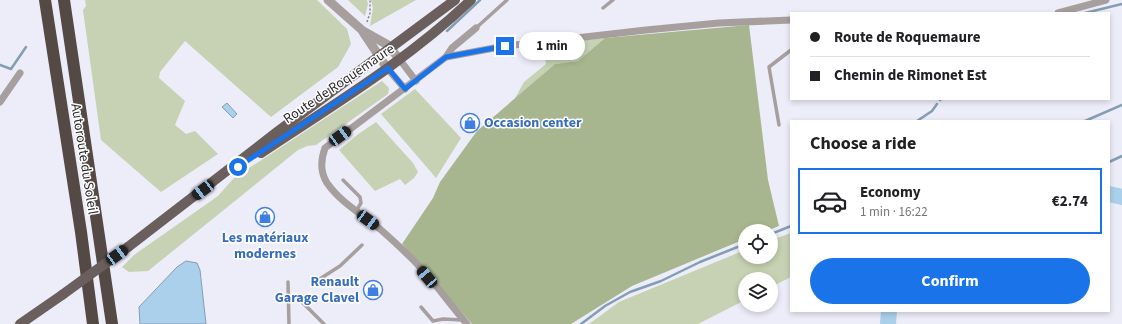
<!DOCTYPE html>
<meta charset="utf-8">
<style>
body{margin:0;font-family:"Source Sans 3",sans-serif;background:#f2f2f2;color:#202124;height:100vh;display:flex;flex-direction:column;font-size:15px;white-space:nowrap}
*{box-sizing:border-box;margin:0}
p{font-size:13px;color:#757577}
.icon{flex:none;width:22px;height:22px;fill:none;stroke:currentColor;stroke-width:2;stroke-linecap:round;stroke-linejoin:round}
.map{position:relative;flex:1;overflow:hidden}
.side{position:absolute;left:790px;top:120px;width:320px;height:192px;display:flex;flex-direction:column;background:#fff;border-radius:0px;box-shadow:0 2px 6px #0003}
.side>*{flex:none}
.banner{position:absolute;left:790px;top:12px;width:320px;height:88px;border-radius:0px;box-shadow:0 2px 6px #0003;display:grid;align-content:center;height:88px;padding:0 20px;background:#fff}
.fabs{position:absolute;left:738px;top:224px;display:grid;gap:8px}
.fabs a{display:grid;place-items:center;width:40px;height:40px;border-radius:50%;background:#fff;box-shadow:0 2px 6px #0003;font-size:20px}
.end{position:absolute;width:18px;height:18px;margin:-9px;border:5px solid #1a73e8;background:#fff;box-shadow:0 0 0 2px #fff}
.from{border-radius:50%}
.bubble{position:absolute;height:28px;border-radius:14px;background:#fff;box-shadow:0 2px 6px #0003;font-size:13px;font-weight:700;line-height:28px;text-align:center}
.car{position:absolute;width:12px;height:24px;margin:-12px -6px;border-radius:5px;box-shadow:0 0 3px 1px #0007;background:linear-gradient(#222 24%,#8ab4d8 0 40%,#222 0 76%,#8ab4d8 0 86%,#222 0)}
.banner b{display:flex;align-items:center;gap:14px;height:38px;font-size:15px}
.banner b+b{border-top:1px solid #e0e0e0}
.banner i{width:10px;height:10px;background:#202124}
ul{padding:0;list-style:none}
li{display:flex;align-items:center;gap:12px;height:66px;margin:0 8px 6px;padding:0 12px;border:2px solid transparent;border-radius:0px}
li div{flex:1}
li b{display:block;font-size:15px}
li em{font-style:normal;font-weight:700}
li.active{border-color:#1a73e8}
li>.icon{width:36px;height:36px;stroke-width:1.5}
h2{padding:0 20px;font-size:18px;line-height:48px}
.primary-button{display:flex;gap:8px;margin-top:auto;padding:8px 20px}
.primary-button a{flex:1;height:46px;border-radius:24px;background:#1a73e8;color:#fff;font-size:16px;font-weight:700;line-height:46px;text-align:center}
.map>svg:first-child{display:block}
.green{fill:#c6d2b3}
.forest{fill:#a8b68f}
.water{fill:#aad0ec;stroke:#839eb3}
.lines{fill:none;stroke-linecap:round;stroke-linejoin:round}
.stream{stroke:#839eb3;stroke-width:2.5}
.river{stroke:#aad0ec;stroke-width:16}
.path{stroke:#888891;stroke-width:1.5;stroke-dasharray:2 2;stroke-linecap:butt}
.service{stroke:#a69f9d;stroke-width:3.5}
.minor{stroke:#a69f9d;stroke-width:7}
.tertiary{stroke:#a69f9d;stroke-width:9}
.primary{stroke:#6a5f5c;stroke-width:10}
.motorway{stroke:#554945;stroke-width:12}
.primary-bridge{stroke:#6a5f5c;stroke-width:10}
.route{stroke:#1a73e8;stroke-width:5}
.labels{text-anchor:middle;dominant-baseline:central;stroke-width:3;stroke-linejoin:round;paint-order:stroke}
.street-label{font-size:14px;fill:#28282d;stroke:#fff}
.shop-label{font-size:14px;font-weight:bold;fill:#366cbe;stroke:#fff;text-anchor:start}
</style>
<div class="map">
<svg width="1122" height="324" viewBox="0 0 1122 324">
<rect width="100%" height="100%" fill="#edecf9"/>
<!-- green -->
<g class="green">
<path d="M85 0H317L347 29 351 44 338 67 271 117 185 41 160 72 159 78 185 101 175 125 186 134 195 131 218 154 161 192 101 140 83 10 86 6Z"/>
<path d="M348 0H367L368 4 365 16Z"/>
<path d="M371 0H416L370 26 373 8Z"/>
<path d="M605 38 578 61 555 64 514 100 524 82 546 64 543 45Z"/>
<path d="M382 81 389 88 388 94 316 145 307 146 298 150 148 271 129 272 122 267 134 255 218 196 234 178Z"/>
<path d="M415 89 461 138 436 178 381 114Z"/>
<path d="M376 122 413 163 418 172 414 178 405 185 400 179 375 191 339 150 357 135Z"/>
<path d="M791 233V277L771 287V279H745V300L698 324H589L619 302 745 250V257H771V240Z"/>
</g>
<!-- forest -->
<path class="forest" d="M749 25 768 180 779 226 766 231H745V239L632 286 571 324H472L402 244 433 198 440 182 477 131 555 64 578 61 605 38Z"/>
<!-- water -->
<g class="water">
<path d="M227 103 237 114 233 118 222 107Z"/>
<path d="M186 261 197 263 200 270 206 324H140L139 307 177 267Z"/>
</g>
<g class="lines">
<!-- stream -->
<g class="stream">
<path d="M1085 13 1122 4"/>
<path d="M447 31 480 0"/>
<path d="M0 65 11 69 26 47"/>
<path d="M940 100 941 99"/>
<path d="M917 121 932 111 937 104"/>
<path d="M1085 121 1122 105"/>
<path d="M1109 162 1122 156"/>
<path d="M771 234 791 226"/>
<path d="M581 324 605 306 630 292 661 281 700 262 745 244"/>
</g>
<!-- river -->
<g class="river">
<path d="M1109 194 1122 197"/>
<path d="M888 324 889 311"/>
</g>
<!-- path -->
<path class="path" d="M367 22 370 13V0"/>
<!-- service -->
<g class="service">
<path d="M603 8 613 0"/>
<path d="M476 28 507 0"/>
<path d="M779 125 769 67 791 50"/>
<path d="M343 180 360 197 361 203 356 211"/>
<path d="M288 282 289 324"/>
<path d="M315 282 340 266 362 245"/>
<path d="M289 297 298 298 324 324"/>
<path d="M421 307 433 321 443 319 462 320"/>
</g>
<!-- minor -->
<g class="minor">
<path d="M1058 13 1106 0"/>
<path d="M446 57 452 48 476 28"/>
<path d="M400 60 416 81"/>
<path d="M387 68 405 89"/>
<path d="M0 102 20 73"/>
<path d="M467 324C448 302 428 273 407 254 398 245 389 237 380 229 362 214 341 203 327 183 320 172 321 159 325 148L446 57 505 46 646 30 719 23 791 20"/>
</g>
<!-- tertiary -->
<g class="tertiary">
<path d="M328 0 363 31 388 45 400 60"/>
<path d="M363 32 387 68"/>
</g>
<!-- primary -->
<g class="primary">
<path d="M261 153C333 105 408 60 471 0"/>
<path d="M128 247 277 132 455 0"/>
<path d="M20 324 62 295"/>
</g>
<!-- motorway -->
<g class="motorway">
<path d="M45 0 81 232 93 324"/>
<path d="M64 0 112 324"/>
</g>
<!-- primary-bridge -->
<path class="primary-bridge" d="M62 295 128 247"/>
</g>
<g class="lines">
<!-- route -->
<path class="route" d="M238 167 388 68 405 89 446 57 505 46"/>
</g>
<!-- icons -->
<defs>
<g id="shop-ring" transform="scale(1)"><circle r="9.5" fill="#fff" stroke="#3f7fe0" stroke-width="1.5"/><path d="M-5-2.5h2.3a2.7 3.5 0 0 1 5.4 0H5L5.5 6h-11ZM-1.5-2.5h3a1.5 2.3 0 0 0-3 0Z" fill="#3f7fe0"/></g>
</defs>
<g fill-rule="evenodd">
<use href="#shop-ring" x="470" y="123"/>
<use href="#shop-ring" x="265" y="217"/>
<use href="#shop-ring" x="373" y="290"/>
</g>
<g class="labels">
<!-- street labels -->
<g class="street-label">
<text transform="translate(339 84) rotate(-34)">Route de Roquemaure</text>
<text transform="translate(84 159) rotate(81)">Autoroute du Soleil</text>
</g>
<!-- shop labels -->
<g class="shop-label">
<text x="484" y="123">Occasion center</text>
<text x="265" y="238" text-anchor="middle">Les matériaux<tspan x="265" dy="16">modernes</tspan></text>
<text x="359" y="282" text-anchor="end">Renault<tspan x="359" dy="16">Garage Clavel</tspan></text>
</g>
</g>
</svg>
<div class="fabs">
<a><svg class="icon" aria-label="locate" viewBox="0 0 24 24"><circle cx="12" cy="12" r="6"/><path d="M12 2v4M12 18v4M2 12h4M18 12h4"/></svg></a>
<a><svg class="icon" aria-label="layers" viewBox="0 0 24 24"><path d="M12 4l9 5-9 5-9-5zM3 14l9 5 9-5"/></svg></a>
</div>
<i class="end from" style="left:238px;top:167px"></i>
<i class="end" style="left:505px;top:46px"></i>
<div class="bubble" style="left:519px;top:32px;width:66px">1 min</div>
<i class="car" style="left:340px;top:136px;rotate:54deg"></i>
<i class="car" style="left:203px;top:190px;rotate:233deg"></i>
<i class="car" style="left:368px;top:220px;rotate:126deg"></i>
<i class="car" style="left:117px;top:255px;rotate:54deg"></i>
<i class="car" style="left:427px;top:277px;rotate:320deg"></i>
<div class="banner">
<b><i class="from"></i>Route de Roquemaure</b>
<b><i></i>Chemin de Rimonet Est</b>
</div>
<section class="side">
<h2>Choose a ride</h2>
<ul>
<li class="active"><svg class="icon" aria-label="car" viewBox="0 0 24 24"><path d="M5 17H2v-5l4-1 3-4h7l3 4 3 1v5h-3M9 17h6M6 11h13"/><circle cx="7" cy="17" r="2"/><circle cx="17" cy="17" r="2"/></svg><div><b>Economy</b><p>1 min · 16:22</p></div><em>€2.74</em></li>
</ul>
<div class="primary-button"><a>Confirm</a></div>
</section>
</div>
